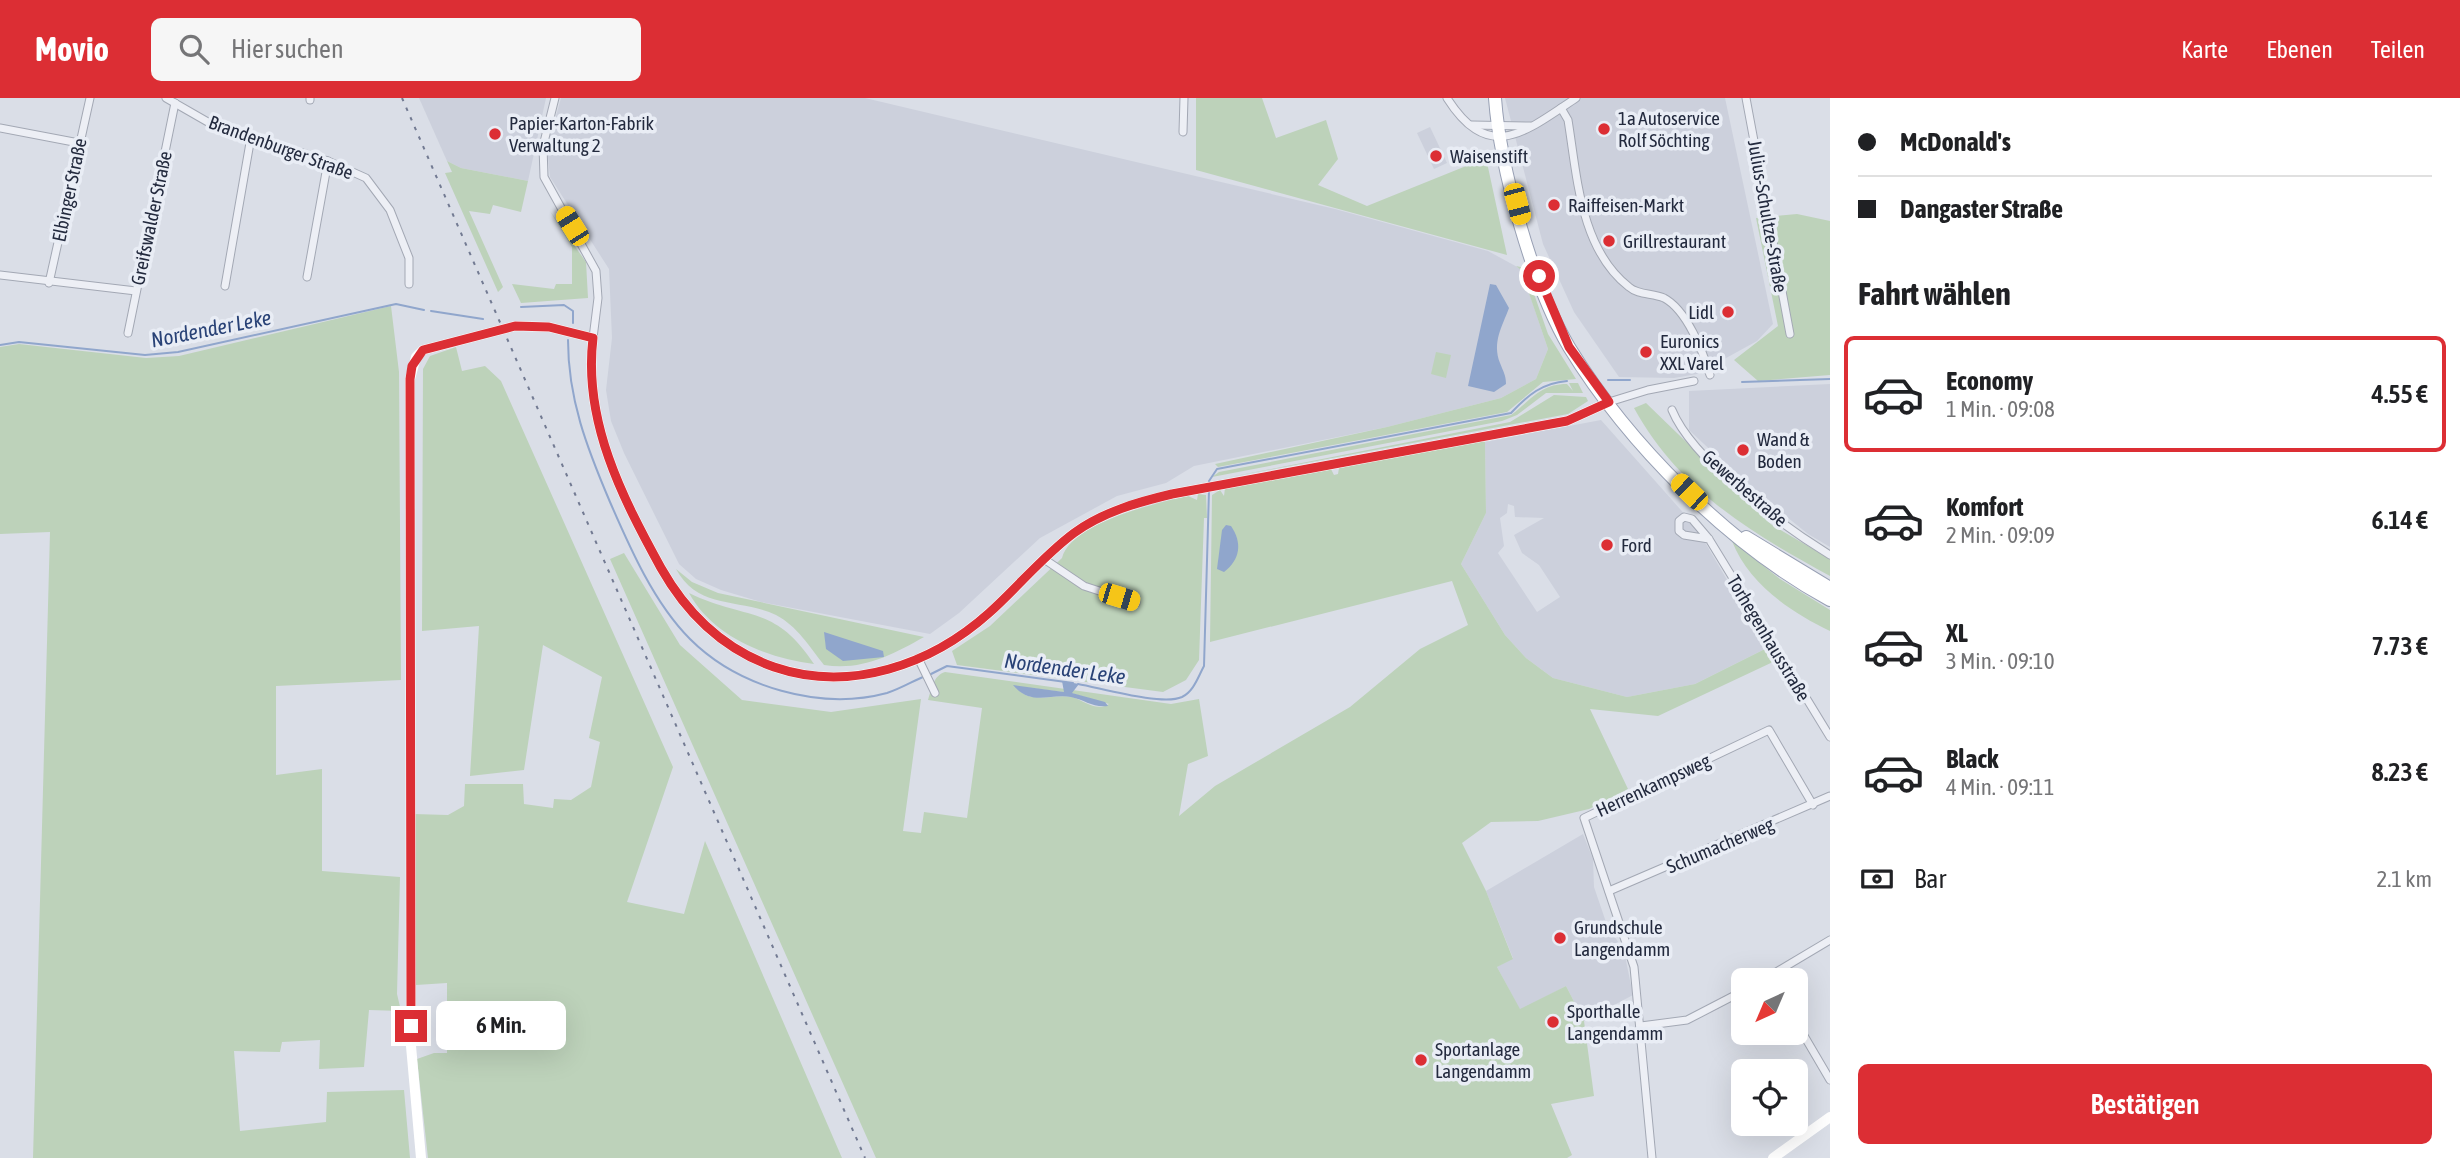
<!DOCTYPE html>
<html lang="de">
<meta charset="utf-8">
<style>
body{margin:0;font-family:"Asap Condensed",sans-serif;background:#f6f6f6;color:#202124;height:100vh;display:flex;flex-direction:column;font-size:26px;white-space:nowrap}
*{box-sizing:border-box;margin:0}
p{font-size:23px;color:#757577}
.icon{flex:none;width:38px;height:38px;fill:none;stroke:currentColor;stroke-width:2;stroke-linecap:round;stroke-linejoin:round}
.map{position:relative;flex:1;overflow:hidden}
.panel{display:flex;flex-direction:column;background:#fff;width:630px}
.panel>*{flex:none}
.hud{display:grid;align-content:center;height:154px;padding:0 28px;background:#fff}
.needle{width:46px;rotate:224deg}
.controls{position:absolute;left:1731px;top:870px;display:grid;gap:14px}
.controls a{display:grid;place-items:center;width:77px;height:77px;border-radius:10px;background:#fff;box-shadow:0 7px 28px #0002;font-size:35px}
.end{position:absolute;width:32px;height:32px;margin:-16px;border:9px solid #dc2e34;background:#fff;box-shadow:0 0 0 4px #fff}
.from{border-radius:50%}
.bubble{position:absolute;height:49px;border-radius:10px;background:#fff;box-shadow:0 7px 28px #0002;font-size:23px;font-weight:600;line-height:49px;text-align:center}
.car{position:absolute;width:21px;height:42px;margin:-21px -10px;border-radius:9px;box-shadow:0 0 5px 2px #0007;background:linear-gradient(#f5c518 24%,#345 0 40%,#f5c518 0 76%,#345 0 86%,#f5c518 0)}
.hud b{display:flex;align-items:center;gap:24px;height:66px;font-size:26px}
.hud b+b{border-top:2px solid #e0e0e0}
.hud i{width:18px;height:18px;background:#202124}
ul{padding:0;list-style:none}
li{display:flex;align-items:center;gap:21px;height:116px;margin:0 14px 10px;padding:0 14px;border:4px solid transparent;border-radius:10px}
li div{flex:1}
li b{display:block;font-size:26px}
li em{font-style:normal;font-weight:600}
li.current{border-color:#dc2e34}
li>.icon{width:63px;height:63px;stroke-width:1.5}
h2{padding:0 28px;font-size:32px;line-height:84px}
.pay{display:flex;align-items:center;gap:18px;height:77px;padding:0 28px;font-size:26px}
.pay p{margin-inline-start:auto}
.action{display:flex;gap:14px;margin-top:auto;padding:14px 28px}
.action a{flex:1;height:80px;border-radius:10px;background:#dc2e34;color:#fff;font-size:28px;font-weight:600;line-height:80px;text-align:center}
header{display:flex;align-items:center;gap:42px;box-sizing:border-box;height:98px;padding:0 35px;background:#dc2e34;color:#fff}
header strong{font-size:33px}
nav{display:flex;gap:38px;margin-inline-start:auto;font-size:24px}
.search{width:490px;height:63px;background:#f6f6f6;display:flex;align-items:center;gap:18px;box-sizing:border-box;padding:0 24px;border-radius:10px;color:#757577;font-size:26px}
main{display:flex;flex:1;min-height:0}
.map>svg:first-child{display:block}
.built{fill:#ccd0dc;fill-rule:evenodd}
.green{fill:#bdd2ba;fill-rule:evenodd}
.water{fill:#90a6cc}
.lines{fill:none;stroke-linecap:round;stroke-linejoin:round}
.stream{stroke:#90a6cc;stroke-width:2}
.street-casing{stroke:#a3a8b4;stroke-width:9}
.primary-casing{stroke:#98a0b4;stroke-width:14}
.street{stroke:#edeff5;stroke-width:7}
.secondary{stroke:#fff;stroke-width:10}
.primary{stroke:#fff;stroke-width:12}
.rail{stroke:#727a92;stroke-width:2;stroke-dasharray:3.5 7;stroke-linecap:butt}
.route{stroke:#dc2e34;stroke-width:9}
.poi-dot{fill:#dc2e34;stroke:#e9edf5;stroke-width:2.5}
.labels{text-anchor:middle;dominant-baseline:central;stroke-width:7;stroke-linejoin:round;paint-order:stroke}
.poi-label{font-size:19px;fill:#232a3e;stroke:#e9edf5;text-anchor:start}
.street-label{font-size:19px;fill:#232a3e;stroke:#e9edf5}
.water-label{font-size:21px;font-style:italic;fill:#294276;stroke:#e9edf5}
</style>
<header>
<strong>Movio</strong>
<div class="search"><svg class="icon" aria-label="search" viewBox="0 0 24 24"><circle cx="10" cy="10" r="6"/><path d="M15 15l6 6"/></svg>Hier suchen</div>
<nav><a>Karte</a><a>Ebenen</a><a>Teilen</a></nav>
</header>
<main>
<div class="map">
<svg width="1830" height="1060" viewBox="0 0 1830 1060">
<rect width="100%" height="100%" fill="#dadee7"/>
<!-- built -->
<g class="built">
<path d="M419 0H546L528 83 461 70 447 63Z"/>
<path d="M561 0H865L1335 111 1488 153 1521 171 1548 251 1536 281 1501 300 1387 329 1194 368 1166 385 1117 398 1040 440 959 515 930 536 761 504 721 492 696 481 679 466 624 355 611 323 606 292 612 240 609 171 550 79 547 50Z"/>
<path d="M1505 0H1725L1773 226 1757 243 1697 276 1674 280 1619 279 1574 214 1543 146Z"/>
<path d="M1430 29 1447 65 1434 71 1417 35Z"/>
<path d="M1830 286V449L1808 436 1750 389 1689 332V293Z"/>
<path d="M1601 322 1696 429 1767 550 1695 586 1627 599 1553 580 1526 560 1505 537 1461 466 1486 415 1485 344ZM1508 406 1514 408 1515 419 1544 420 1514 437 1522 455 1539 467 1560 499 1537 514 1498 455 1504 448 1500 420 1507 415Z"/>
<path d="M1583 736 1593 761 1594 789 1607 827 1624 853 1633 897 1584 923 1566 888 1520 912 1497 869 1513 860 1486 793Z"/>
</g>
<!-- green -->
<g class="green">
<path d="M1196 0H1262L1276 40 1326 22 1338 61 1318 87 1367 108 1486 60 1507 157 1196 72Z"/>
<path d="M447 63 461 70 528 83 521 114 493 107 490 116 469 113 503 189 498 194 445 75 452 74Z"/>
<path d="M550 113 586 164 588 200 521 205 512 186 554 191 556 186H572V149Z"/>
<path d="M1797 116 1830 123V277L1758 283 1734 262 1778 228 1756 120Z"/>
<path d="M1516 168 1525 170 1548 236 1576 281 1543 284 1507 314 1218 369 1215 366 1387 329 1501 300 1536 281 1548 251 1521 172Z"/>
<path d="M391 208 399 274 401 582 276 588V677L322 671V773L400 779 397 896 401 913 369 912 364 969 319 971 320 942 282 944 280 954 234 953 240 1033 326 1024 327 994 404 992 410 1060H33L50 434 0 436V249L19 246 146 260 179 258Z"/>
<path d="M456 249 462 273 485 268 501 283 673 669 627 804 684 816 705 743 842 1060H428L417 961 434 955H447V885L416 887 413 716 448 717 464 708 465 686H523L524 706 553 710 554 701 571 702 591 689 600 644 589 640 602 579 543 547 524 672 470 678 479 528 422 533 423 271 430 258Z"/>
<path d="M1436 254 1451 257 1446 280 1431 276Z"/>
<path d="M1569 285H1578L1583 295H1546L1517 317 1502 323 1212 379 1219 374 1511 317C1531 302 1540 286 1567 286L1573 293Z"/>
<path d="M1554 297 1586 299 1588 303 1568 316 1220 381 1510 324Z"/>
<path d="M1646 305 1772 427 1830 461V478C1750 434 1680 393 1634 310Z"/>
<path d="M1481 342 1485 344 1486 415 1461 466 1505 537 1526 560 1553 580 1627 599 1695 586 1767 550 1775 563 1658 618 1590 611 1628 691 1589 711 1538 723 1491 724 1462 745 1486 793 1513 861 1497 869 1520 911 1566 888 1584 923 1594 998 1551 1006 1572 1057 1567 1060H876L610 461 624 455 680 547 742 602 831 614 921 601 903 733 921 735 924 714 967 720 982 610 928 602C932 590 933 578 945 574L1171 606 1199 601 1208 658 1188 666 1179 718 1215 688 1350 609 1420 551 1468 527 1452 483 1210 544 1212 397 1220 392 1224 398 1225 390 1331 371 1334 377 1338 376 1339 370ZM1015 588 1071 595 1109 606C1096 614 1085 603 1072 599 1052 595 1029 608 1015 588Z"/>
<path d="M1198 396 1206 397 1207 420H1204L1199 562 1186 582 1163 594 957 567 952 553 990 528 1062 460C1071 425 1156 405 1188 398L1197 402Z"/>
<path d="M1732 443 1780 481 1830 512V533C1790 514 1748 485 1732 443Z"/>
<path d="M676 471 692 484 718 495 924 539C892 557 862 573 824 567 810 549 797 528 776 517 740 500 698 512 676 471Z"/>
<path d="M689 495C746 523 774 505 814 566 767 560 713 539 689 495Z"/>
</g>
<!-- water -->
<g class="water">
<path d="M1490 186 1496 187 1509 210C1502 229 1492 244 1500 265 1503 273 1506 277 1506 286L1494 294 1468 288Z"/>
<path d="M1226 427 1231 428C1242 444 1241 461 1224 474L1217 471 1222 432Z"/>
<path d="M824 534 883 553 884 559 843 563 826 551Z"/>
<path d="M1062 583 1079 586 1072 595 1105 604 1108 608C1093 610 1085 602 1071 599 1050 595 1032 609 1013 587L1064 594Z"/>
</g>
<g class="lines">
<!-- stream -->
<g class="stream">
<path d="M521 209 564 207 573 213V225"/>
<path d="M431 213 483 221"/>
<path d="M568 242C568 301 587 350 610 404 630 450 654 505 690 541 738 589 820 613 887 595 900 591 913 583 925 578"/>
<path d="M0 247 19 244 145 257 178 254 396 206 424 212"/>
<path d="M1608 282H1630"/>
<path d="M1742 284 1830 281"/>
<path d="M1209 383 1217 371 1511 315C1528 297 1542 285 1567 283"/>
<path d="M931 576 947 568 1073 585"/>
<path d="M1078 586C1101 590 1162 608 1182 599 1194 593 1198 579 1204 568L1209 392"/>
</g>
<!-- street casing -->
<g class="street-casing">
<g id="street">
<path d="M166 0 213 27 328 63 366 80 390 112 409 160V186"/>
<path d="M555 0 543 48 544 79 596 173 598 200 593 240"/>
<path d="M1447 0C1489 66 1525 34 1576 0"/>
<path d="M1746 0 1790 236"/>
<path d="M310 2V0"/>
<path d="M1561 10 1568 22C1577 77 1580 151 1629 189 1638 197 1653 195 1664 200 1687 212 1703 254 1710 277"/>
<path d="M1472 27 1530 28"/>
<path d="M0 30 79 45"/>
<path d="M1183 34 1184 0"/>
<path d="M0 177 136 193"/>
<path d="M307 179 328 63"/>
<path d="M49 185 90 0"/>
<path d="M225 188 251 39"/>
<path d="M128 235 175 5"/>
<path d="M1609 304 1648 292 1694 283"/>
<path d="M1672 312C1693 363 1783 428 1830 457"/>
<path d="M1709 441 1684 437 1679 433V423L1684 419 1692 421 1709 441 1830 639"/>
<path d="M1044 461 1084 488 1136 505"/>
<path d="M918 560 935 595"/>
<path d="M1609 793 1830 698"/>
<path d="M1763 882 1830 842"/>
<path d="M1796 924 1830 982"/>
<path d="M1641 928 1687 922 1743 893"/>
<path d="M1652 1060 1634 869 1584 720 1769 632 1813 707"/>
</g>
</g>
<!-- primary casing -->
<g class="primary-casing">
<g id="primary">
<path d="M1495 0C1500 70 1533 188 1569 249 1629 347 1729 447 1830 502"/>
<path d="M1746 439 1830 490"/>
</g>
</g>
<!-- street -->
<use href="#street" class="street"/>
<!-- secondary -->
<g class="secondary">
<path d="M421 1060 411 948 410 281 416 259 423 252 515 228 549 229 593 240C583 323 622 399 661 470 687 516 723 551 774 569 850 595 931 567 989 515 1018 489 1043 458 1074 435 1103 414 1138 404 1172 396L1567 323 1609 304"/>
<path d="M1773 1060 1830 1019"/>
</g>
<!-- primary -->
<use href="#primary" class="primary"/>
<!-- rail -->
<path class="rail" d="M402 0 865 1060"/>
</g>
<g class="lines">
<!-- route -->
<path class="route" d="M411 928 410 281 412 268 423 252 515 228 549 229 593 240C583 323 622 399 661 470 687 516 723 551 774 569 850 595 931 567 989 515 1018 489 1043 458 1074 435 1103 414 1138 404 1172 396L1567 323 1609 304 1569 249 1539 178"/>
</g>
<!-- markers -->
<g class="poi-dot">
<circle cx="1604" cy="31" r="7"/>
<circle cx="495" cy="36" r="7"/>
<circle cx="1436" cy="58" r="7"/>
<circle cx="1554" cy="107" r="7"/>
<circle cx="1609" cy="143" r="7"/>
<circle cx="1728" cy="214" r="7"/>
<circle cx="1646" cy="254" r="7"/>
<circle cx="1743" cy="352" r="7"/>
<circle cx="1607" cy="447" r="7"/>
<circle cx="1560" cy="840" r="7"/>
<circle cx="1553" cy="924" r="7"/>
<circle cx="1421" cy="962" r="7"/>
</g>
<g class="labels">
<!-- poi labels -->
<g class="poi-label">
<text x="1618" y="20">1a Autoservice<tspan x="1618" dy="22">Rolf Söchting</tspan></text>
<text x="509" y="25">Papier-Karton-Fabrik<tspan x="509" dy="22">Verwaltung 2</tspan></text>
<text x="1450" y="58">Waisenstift</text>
<text x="1568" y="107">Raiffeisen-Markt</text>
<text x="1623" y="143">Grillrestaurant</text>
<text x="1714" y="214" text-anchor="end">Lidl</text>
<text x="1660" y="243">Euronics<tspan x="1660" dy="22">XXL Varel</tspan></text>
<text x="1757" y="341">Wand &amp;<tspan x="1757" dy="22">Boden</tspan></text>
<text x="1621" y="447">Ford</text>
<text x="1574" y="829">Grundschule<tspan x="1574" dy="22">Langendamm</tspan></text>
<text x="1567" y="913">Sporthalle<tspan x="1567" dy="22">Langendamm</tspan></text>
<text x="1435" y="951">Sportanlage<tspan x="1435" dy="22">Langendamm</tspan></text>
</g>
<!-- street labels -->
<g class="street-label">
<text transform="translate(281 49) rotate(20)">Brandenburger Straße</text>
<text transform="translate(69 92) rotate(-78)">Elbinger Straße</text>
<text transform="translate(1768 118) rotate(80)">Julius-Schultze-Straße</text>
<text transform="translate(151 120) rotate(-78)">Greifswalder Straße</text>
<text transform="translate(1745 390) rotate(41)">Gewerbestraße</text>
<text transform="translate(1769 540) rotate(59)">Torhegenhausstraße</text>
<text transform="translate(1653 687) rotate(-25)">Herrenkampsweg</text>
<text transform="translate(1720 747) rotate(-23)">Schumacherweg</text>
</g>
<!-- water labels -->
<g class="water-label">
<text transform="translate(211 230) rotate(-11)">Nordender Leke</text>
<text transform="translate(1065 570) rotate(8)">Nordender Leke</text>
</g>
</g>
</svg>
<div class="controls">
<a><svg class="needle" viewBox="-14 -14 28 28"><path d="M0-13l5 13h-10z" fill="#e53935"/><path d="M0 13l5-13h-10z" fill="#757577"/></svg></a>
<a><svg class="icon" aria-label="locate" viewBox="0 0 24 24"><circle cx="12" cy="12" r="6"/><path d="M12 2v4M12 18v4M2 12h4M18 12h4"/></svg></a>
</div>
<i class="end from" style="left:1539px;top:178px"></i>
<i class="end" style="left:411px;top:928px"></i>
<div class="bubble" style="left:436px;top:903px;width:130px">6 Min.</div>
<i class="car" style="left:1517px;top:106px;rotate:165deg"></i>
<i class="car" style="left:572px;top:128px;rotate:328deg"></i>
<i class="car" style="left:1689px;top:394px;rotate:314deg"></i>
<i class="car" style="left:1119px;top:499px;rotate:107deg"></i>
</div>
<section class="panel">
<div class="hud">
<b><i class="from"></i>McDonald's</b>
<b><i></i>Dangaster Straße</b>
</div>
<h2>Fahrt wählen</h2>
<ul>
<li class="current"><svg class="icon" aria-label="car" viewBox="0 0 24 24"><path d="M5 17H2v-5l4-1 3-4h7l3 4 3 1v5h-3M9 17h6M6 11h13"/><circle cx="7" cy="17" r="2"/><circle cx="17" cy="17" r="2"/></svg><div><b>Economy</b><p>1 Min. · 09:08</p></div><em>4.55 €</em></li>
<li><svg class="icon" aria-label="car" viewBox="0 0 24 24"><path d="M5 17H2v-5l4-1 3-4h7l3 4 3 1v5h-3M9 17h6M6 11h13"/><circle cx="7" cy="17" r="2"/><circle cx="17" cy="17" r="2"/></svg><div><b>Komfort</b><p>2 Min. · 09:09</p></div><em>6.14 €</em></li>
<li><svg class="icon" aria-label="car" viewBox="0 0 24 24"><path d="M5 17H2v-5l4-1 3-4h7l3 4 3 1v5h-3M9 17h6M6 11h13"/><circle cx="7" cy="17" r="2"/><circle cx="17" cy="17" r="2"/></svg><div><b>XL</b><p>3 Min. · 09:10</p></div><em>7.73 €</em></li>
<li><svg class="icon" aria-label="car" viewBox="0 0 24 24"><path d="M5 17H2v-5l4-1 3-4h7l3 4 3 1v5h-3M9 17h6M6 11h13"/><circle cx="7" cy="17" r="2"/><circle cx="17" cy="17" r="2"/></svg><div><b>Black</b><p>4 Min. · 09:11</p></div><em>8.23 €</em></li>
</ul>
<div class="pay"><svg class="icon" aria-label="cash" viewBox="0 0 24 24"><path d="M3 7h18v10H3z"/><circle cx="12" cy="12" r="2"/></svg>Bar<p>2.1 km</p></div>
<div class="action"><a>Bestätigen</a></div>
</section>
</main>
